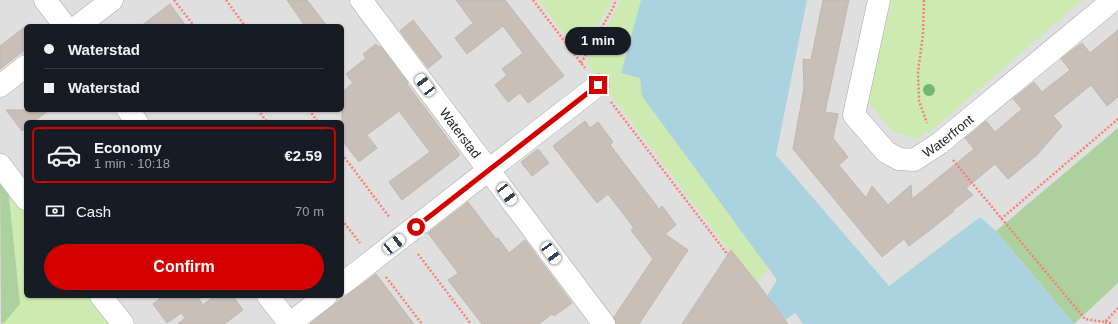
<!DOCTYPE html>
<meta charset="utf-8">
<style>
body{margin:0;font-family:Helvetica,sans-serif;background:#242831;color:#f1f3f6;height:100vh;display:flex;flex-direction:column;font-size:15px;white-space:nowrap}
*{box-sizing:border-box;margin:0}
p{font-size:13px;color:#9ea1a6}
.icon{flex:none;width:22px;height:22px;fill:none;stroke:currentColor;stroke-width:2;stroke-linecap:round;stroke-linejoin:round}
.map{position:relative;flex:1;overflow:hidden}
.drawer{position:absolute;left:24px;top:120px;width:320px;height:178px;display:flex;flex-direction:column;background:#171b24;border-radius:6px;box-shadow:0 1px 3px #0004}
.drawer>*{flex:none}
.banner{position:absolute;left:24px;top:24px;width:320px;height:88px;border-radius:6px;box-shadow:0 1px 3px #0004;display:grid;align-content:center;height:88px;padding:0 20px;background:#171b24}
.end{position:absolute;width:18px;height:18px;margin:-9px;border:5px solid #d40000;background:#fff;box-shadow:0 0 0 2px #fff}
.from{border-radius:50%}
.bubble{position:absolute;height:28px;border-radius:14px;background:#171b24;box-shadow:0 1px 3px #0004;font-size:13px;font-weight:800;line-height:28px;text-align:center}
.car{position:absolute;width:12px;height:24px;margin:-12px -6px;border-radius:5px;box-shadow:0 0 3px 1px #0007;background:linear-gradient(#fff 24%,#345 0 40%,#fff 0 76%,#345 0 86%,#fff 0)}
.banner b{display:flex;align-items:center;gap:14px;height:38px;font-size:15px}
.banner b+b{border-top:1px solid #363941}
.banner i{width:10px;height:10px;background:#f1f3f6}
ul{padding:7px 0 0;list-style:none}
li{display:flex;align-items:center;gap:12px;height:56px;margin:0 8px 6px;padding:0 12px;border:2px solid #363941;border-radius:6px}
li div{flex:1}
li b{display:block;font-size:15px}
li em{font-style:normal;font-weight:800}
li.selected{border-color:#d40000}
li>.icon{width:36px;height:36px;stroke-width:1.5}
.pay{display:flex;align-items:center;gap:10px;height:44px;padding:0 20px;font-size:15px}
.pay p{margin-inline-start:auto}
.primary-button{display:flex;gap:8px;margin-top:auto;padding:8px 20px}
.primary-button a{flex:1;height:46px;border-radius:24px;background:#d40000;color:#fff;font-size:16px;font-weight:800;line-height:46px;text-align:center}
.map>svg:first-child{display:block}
.residential{fill:#e0dfdf;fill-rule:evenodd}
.grass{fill:#cdebb0}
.forest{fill:#add19e}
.water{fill:#aad3df}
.building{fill:#c7bfb8;stroke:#c4b6ab}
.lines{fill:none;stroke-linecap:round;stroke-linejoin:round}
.minor-casing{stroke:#a9a9a9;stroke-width:23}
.path{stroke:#fa8072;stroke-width:2.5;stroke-dasharray:2 2;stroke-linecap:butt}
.minor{stroke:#fff;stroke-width:22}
.tree{fill:#74b475}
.route{stroke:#d40000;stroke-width:5}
.labels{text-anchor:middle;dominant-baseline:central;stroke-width:3;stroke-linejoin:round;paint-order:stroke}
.street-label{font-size:13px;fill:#222;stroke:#fff}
</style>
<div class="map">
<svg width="1118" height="324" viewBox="0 0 1118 324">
<rect width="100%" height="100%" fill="#f2efe9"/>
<!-- residential -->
<path class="residential" d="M0 0H1118V324H0ZM26 26H342V110H26ZM26 122H342V296H26Z"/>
<!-- grass -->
<g class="grass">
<path d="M538 0H613L580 55Z"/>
<path d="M621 0H641L621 73 640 78 642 96 769 269 755 285 586 62Z"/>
<path d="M892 0H1082L938 125 917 139 893 132 867 101Z"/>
<path d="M8 188 26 211V296H91L112 324H1L4 323Z"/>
</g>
<!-- forest -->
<g class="forest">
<path d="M1118 128V283L1074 324 996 231Z"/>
<path d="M0 177 8 188 20 304 4 323 1 324Z"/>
</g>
<!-- water -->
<path class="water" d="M641 0H807L776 155 889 286 980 217 996 231 1074 324H803L795 313 785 320 767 296 777 280 642 96 640 78 621 73Z"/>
<!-- building -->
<g class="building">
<path d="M287 0H307L327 26H305Z"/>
<path d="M456 0H505L564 76 528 103 520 93 508 102 495 85 507 75 502 69 523 53 503 26 467 54 455 38 473 23Z"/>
<path d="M823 0H849L825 112 838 114 833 138 848 157 839 165 866 198 872 186 888 205 911 185 912 199 974 149 965 138 967 137 986 121 995 132 1022 109 1013 99 1034 82 1042 92 1070 70 1061 59 1071 51 1082 43 1090 53 1118 30V97L1107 106 1091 85 1053 116 1062 126 1037 155 1008 179 995 164 966 188 973 195 953 210 954 211 934 227 909 246 904 239 882 257 793 149 804 88 803 59 811 60Z"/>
<path d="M170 4 186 26H141Z"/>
<path d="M413 20 442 57 428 68 400 31Z"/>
<path d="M26 26V49L0 69V46Z"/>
<path d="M376 44 379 47 380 46 408 83 407 84 460 155 402 200 389 182 430 152 399 111 367 135 377 148 359 162 342 140V92L353 83 346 74 366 58 363 54Z"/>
<path d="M6 110H49L33 122H26V128L22 131Z"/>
<path d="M585 121 590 128 598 122 613 142 610 145 659 209 662 206 676 225 665 234 688 250 639 324H616L614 317 653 259 631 230 634 228 608 194 597 203 553 146Z"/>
<path d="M538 149 549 163 532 176 521 162Z"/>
<path d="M468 202 496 239 498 238 509 253 525 240 572 303 554 316 552 314 539 324H482L448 280 458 273 428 233Z"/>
<path d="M731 250 758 284 788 324H682Z"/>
<path d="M376 274 414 324H310L335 304Z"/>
<path d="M163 296H203L199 299 203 305 214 296H233L243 310 224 324H178L185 318 181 313 167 323 153 304Z"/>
</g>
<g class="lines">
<!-- minor casing -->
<g class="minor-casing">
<g id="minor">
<path d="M45 0 65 26"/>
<path id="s1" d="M361 0 604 324"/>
<path id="s2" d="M879 0 854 115 886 152 899 159 914 160 940 143 1113 0"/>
<path d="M78 26 112 0"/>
<path d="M0 86 26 66"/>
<path d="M128 110 137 122"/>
<path d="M0 165 26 199"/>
<path d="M342 284 598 85"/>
<path d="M101 296 123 324"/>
<path d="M268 296 290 324"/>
<path d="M289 324 326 296"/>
</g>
</g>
<!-- path -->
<g class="path">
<path d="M174 0 194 26"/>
<path d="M226 0 245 26"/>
<path d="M533 0 585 68"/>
<path d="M924 0 923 34 918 72 919 101 927 123"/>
<path d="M581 63 613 8 616 0"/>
<path d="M611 102 728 255"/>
<path d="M258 110 267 122"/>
<path d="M309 110 318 122"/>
<path d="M342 154 390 218"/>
<path d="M953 160 1085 319 1105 322 1118 308"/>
<path d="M1001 219 1118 119"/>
<path d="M342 220 360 243"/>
<path d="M418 254 471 324"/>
<path d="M386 277 422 324"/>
<path d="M1105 322 1113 324"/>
</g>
<!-- minor -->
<use href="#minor" class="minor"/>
</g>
<!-- trees -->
<circle class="tree" cx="929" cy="90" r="6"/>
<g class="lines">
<!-- route -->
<path class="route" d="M416 227 598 85"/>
</g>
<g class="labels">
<!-- street labels -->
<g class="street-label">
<text stroke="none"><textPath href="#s1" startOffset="166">Waterstad</textPath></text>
<text stroke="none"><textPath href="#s2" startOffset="238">Waterfront</textPath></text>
</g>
</g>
</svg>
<i class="end from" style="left:416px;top:227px"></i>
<i class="end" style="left:598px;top:85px"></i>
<div class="bubble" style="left:565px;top:27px;width:66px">1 min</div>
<i class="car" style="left:425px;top:85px;rotate:323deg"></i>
<i class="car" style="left:507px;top:194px;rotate:143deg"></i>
<i class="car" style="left:394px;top:244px;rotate:52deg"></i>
<i class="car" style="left:551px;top:253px;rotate:144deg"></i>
<div class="banner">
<b><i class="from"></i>Waterstad</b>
<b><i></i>Waterstad</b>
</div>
<section class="drawer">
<ul>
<li class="selected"><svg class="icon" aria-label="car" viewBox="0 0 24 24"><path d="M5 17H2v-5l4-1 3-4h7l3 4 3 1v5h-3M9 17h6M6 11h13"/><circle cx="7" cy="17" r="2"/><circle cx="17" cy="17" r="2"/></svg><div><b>Economy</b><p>1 min · 10:18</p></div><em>€2.59</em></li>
</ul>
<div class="pay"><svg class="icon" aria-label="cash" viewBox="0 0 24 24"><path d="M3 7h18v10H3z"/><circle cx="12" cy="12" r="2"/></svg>Cash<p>70 m</p></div>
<div class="primary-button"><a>Confirm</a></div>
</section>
</div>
